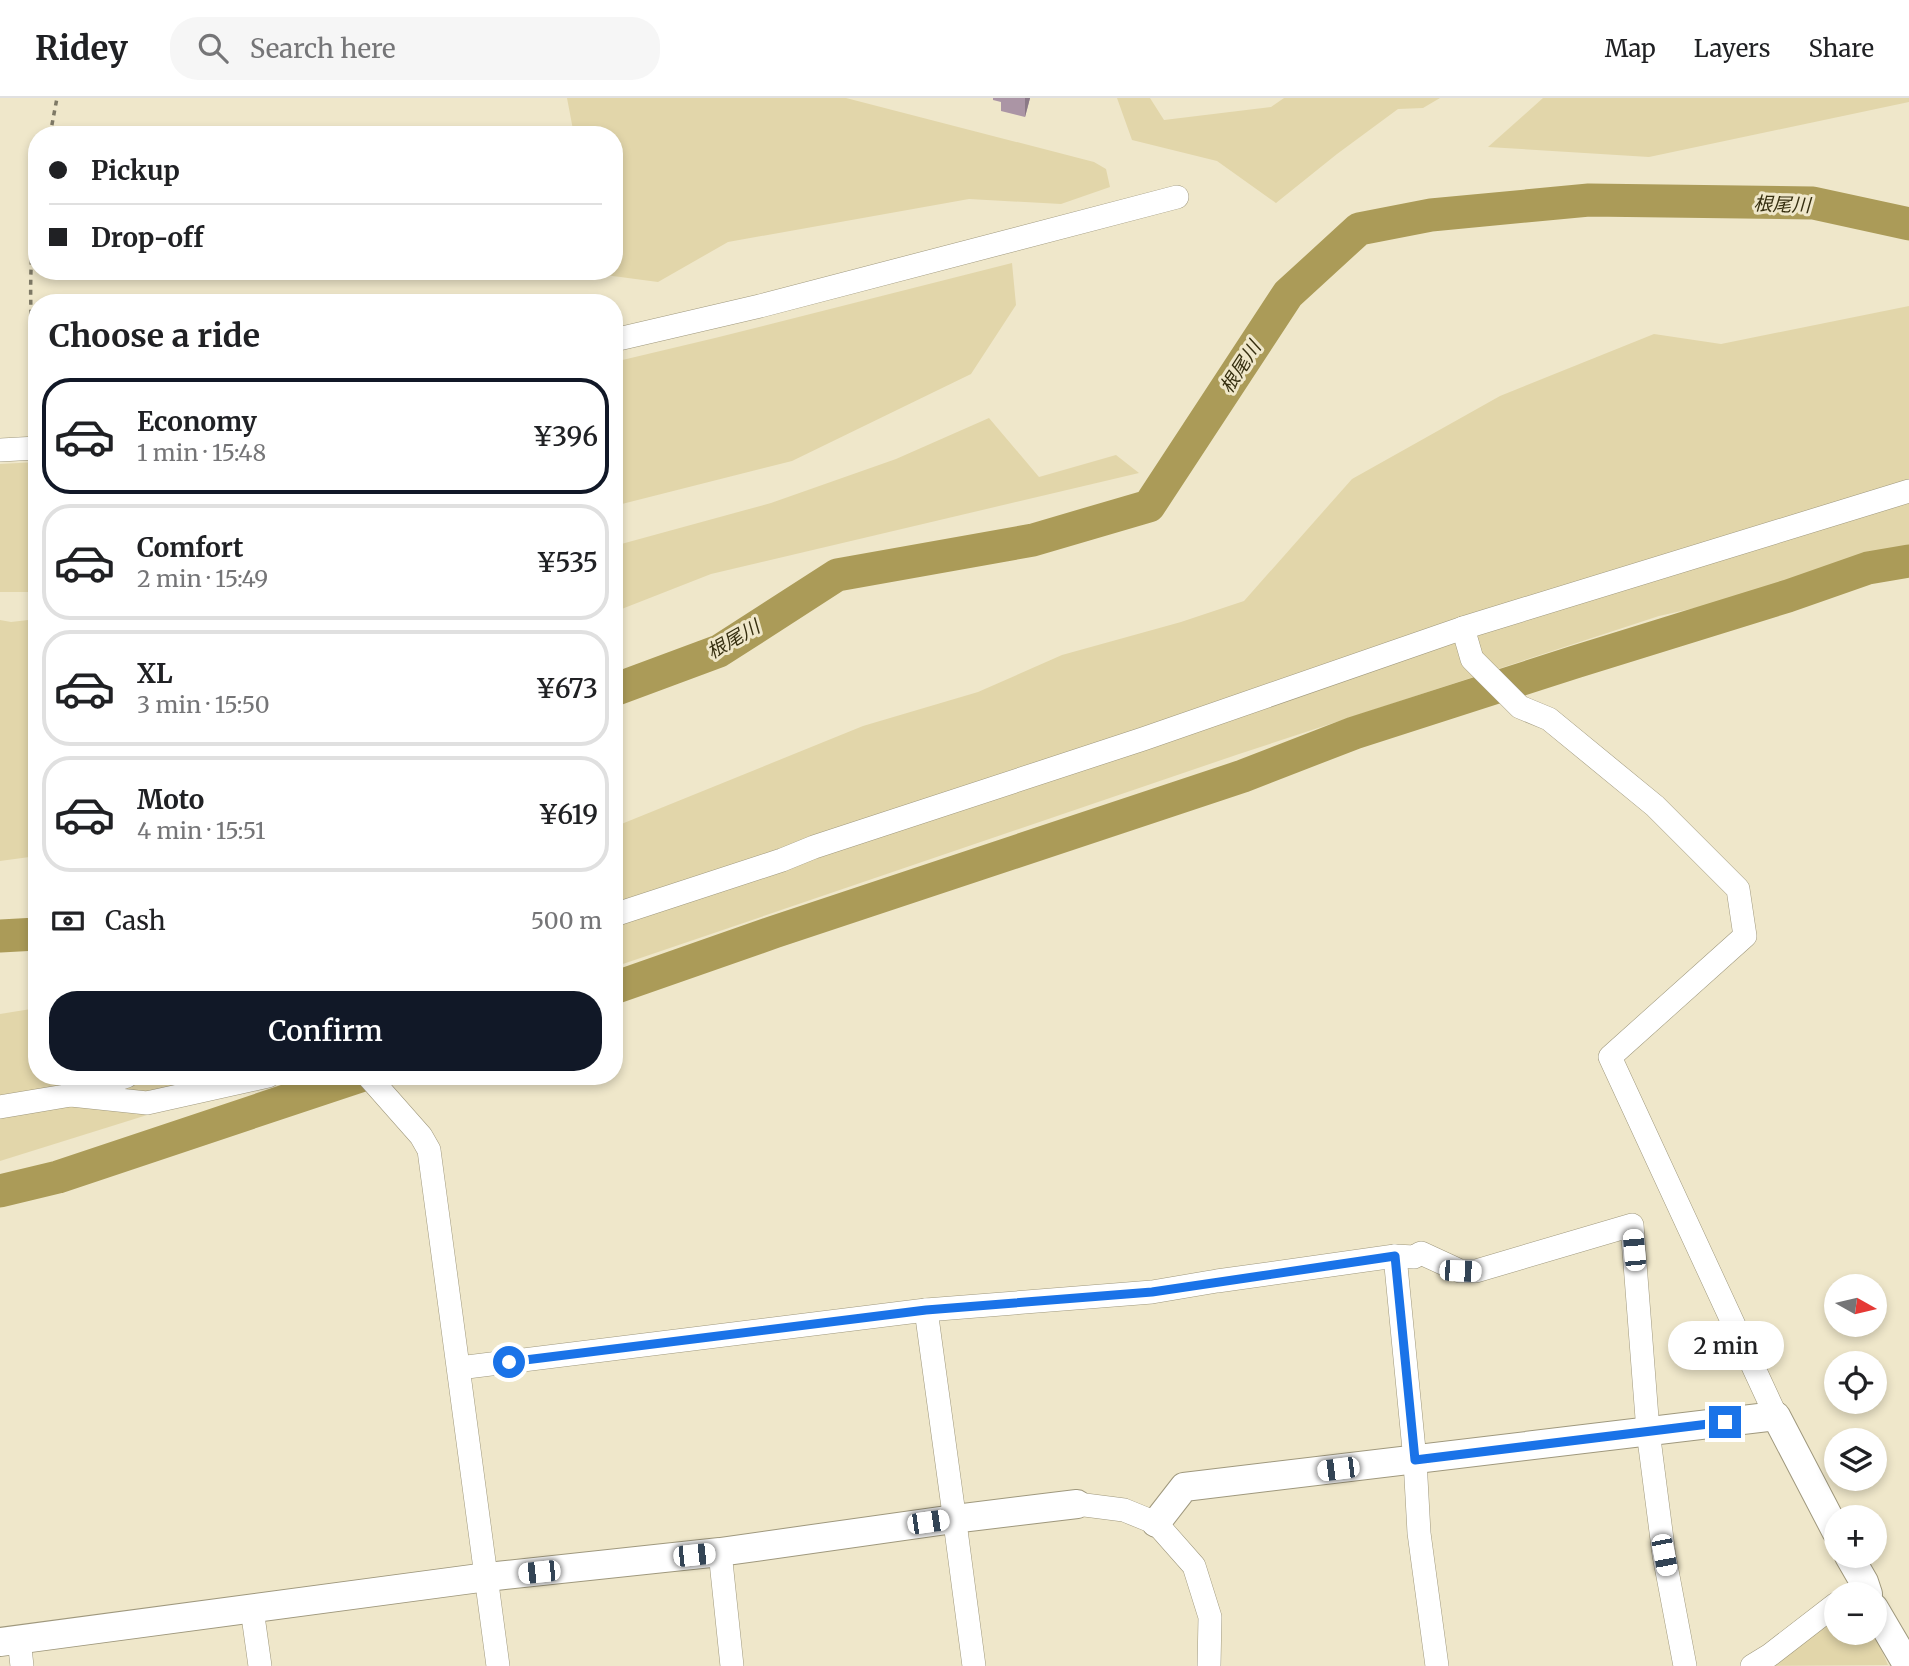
<!DOCTYPE html>
<meta charset="utf-8">
<style>
body{margin:0;font-family:Merriweather,"Noto Sans JP",serif;background:#f6f6f6;color:#202124;height:100vh;display:flex;flex-direction:column;font-size:26px;white-space:nowrap}
*{box-sizing:border-box;margin:0}
p{font-size:23px;color:#757577}
.icon{flex:none;width:38px;height:38px;fill:none;stroke:currentColor;stroke-width:2;stroke-linecap:round;stroke-linejoin:round}
.map{position:relative;flex:1;overflow:hidden}
.panel{position:absolute;left:28px;top:196px;width:595px;height:791px;display:flex;flex-direction:column;background:#fff;border-radius:28px;box-shadow:0 4px 10px #0003}
.panel>*{flex:none}
.top-card{position:absolute;left:28px;top:28px;width:595px;height:154px;border-radius:28px;box-shadow:0 4px 10px #0003;display:grid;align-content:center;height:154px;padding:0 21px;background:#fff}
.needle{width:46px;rotate:98deg}
.buttons{position:absolute;left:1824px;top:1176px;display:grid;gap:14px}
.buttons a{display:grid;place-items:center;width:63px;height:63px;border-radius:50%;background:#fff;box-shadow:0 4px 10px #0003;font-size:35px}
.end{position:absolute;width:32px;height:32px;margin:-16px;border:9px solid #1a73e8;background:#fff;box-shadow:0 0 0 4px #fff}
.from{border-radius:50%}
.bubble{position:absolute;height:49px;border-radius:24px;background:#fff;box-shadow:0 4px 10px #0003;font-size:23px;font-weight:600;line-height:49px;text-align:center}
.car{position:absolute;width:21px;height:42px;margin:-21px -10px;border-radius:9px;box-shadow:0 0 5px 2px #0007;background:linear-gradient(#fff 24%,#345 0 40%,#fff 0 76%,#345 0 86%,#fff 0)}
.top-card b{display:flex;align-items:center;gap:24px;height:66px;font-size:26px}
.top-card b+b{border-top:2px solid #e0e0e0}
.top-card i{width:18px;height:18px;background:#202124}
ul{padding:0;list-style:none}
li{display:flex;align-items:center;gap:21px;height:116px;margin:0 14px 10px;padding:0 7px;border:4px solid #e0e0e0;border-radius:28px}
li div{flex:1}
li b{display:block;font-size:26px}
li em{font-style:normal;font-weight:600}
li.on{border-color:#111827}
li>.icon{width:63px;height:63px;stroke-width:1.5}
h2{padding:0 21px;font-size:32px;line-height:84px}
.pay{display:flex;align-items:center;gap:18px;height:77px;padding:0 21px;font-size:26px}
.pay p{margin-inline-start:auto}
.primary-button{display:flex;gap:14px;margin-top:auto;padding:14px 21px}
.primary-button a{flex:1;height:80px;border-radius:28px;background:#111827;color:#fff;font-size:28px;font-weight:600;line-height:80px;text-align:center}
header{display:flex;align-items:center;gap:42px;box-sizing:border-box;height:98px;padding:0 35px;background:#fff;border-bottom:2px solid #e0e0e0}
header strong{font-size:33px}
nav{display:flex;gap:38px;margin-inline-start:auto;font-size:24px}
.search{width:490px;height:63px;background:#f6f6f6;display:flex;align-items:center;gap:18px;box-sizing:border-box;padding:0 24px;border-radius:28px;color:#757577;font-size:26px}
.map>svg:first-child{display:block}
.green{fill:#e2d6aa}
.lines{fill:none;stroke-linecap:round;stroke-linejoin:round}
.river{stroke:#ab9b58;stroke-width:33}
.minor-casing{stroke:#9f987d;stroke-width:24}
.tertiary-casing{stroke:#9f987d;stroke-width:30}
.path{stroke:#7e7966;stroke-width:3.5;stroke-dasharray:5 5;stroke-linecap:butt}
.minor{stroke:#fff;stroke-width:23}
.tertiary{stroke:#fff;stroke-width:28}
.wall{fill:#ab95a5}
.shaded-wall{fill:#8b7986}
.route{stroke:#1a73e8;stroke-width:9}
.labels{text-anchor:middle;dominant-baseline:central;stroke-width:6;stroke-linejoin:round;paint-order:stroke}
.water-label{font-size:19px;font-style:italic;fill:#362f10;stroke:#efe7ca}
</style>
<header>
<strong>Ridey</strong>
<div class="search"><svg class="icon" aria-label="search" viewBox="0 0 24 24"><circle cx="10" cy="10" r="6"/><path d="M15 15l6 6"/></svg>Search here</div>
<nav><a>Map</a><a>Layers</a><a>Share</a></nav>
</header>
<div class="map">
<svg width="1909" height="1568" viewBox="0 0 1909 1568">
<rect width="100%" height="100%" fill="#efe7ca"/>
<!-- green -->
<g class="green">
<path d="M567 0H846L1094 64 1106 71 1110 89 1061 106 969 101 728 144 658 184 575 173H614V37H574Z"/>
<path d="M1117 0H1150L1164 22 1271 9 1284 0H1440L1423 10 1398 11 1337 56 1276 105 1217 63 1132 42Z"/>
<path d="M1543 0H1909V4L1649 59 1488 49Z"/>
<path d="M1012 165 1016 207 971 276 792 363 614 408V264L715 240Z"/>
<path d="M1909 208V462L1659 518 1239 656 614 869V729L863 628 978 594 1062 557 1181 524 1244 503 1352 381 1500 298 1654 236 1721 246Z"/>
<path d="M989 320 1039 379 1116 357 1139 375 711 476 614 514V448L771 405 896 361Z"/>
<path d="M37 364V494H0V366Z"/>
<path d="M37 521V758L0 763V522L11 524Z"/>
<path d="M37 910V978H272L0 1063V916Z"/>
<path d="M1836 1510V1535H1874L1888 1567 1761 1568Z"/>
</g>
<g class="lines">
<!-- river -->
<g class="river">
<path d="M614 592 719 553 837 477 1033 442 1149 408 1288 196 1359 131 1431 117 1589 102 1813 105 1909 126"/>
<path d="M0 838 37 836"/>
<path d="M614 890 774 834 1243 678 1354 635 1575 564 1788 498 1868 470 1909 463"/>
<path d="M0 1093 58 1079 360 978"/>
</g>
<!-- minor casing -->
<g class="minor-casing">
<g id="minor">
<path d="M614 242 760 208 1177 99"/>
<path d="M0 352 37 350"/>
<path d="M1463 530 1472 561 1520 609 1549 621 1655 708 1738 791 1745 838 1610 959 1776 1318"/>
<path d="M614 817 782 762 814 749 1143 641 1463 530 1909 393"/>
<path d="M368 978 421 1038 429 1052 498 1568"/>
<path d="M71 997 147 1005 268 978"/>
<path d="M0 1009 71 997 127 978"/>
<path d="M1395 1158 1415 1362 1419 1435 1437 1568"/>
<path d="M926 1212C942 1331 959 1449 974 1568"/>
<path d="M459 1270 926 1212 1152 1194 1217 1183 1395 1158 1414 1159 1421 1155 1460 1173H1476L1632 1127 1648 1333 1664 1457 1685 1568"/>
<path d="M1077 1406 1124 1412 1156 1425 1194 1468 1210 1519 1209 1568"/>
<path d="M720 1454 732 1568"/>
<path d="M252 1511 260 1568"/>
<path d="M19 1541 22 1568"/>
<path d="M1752 1568 1770 1557 1836 1506"/>
</g>
</g>
<!-- tertiary casing -->
<g class="tertiary-casing">
<g id="tertiary">
<path d="M1156 1425 1184 1389 1776 1318 1836 1433"/>
<path d="M1849 1458 1864 1484 1868 1496"/>
<path d="M1874 1510 1908 1568"/>
<path d="M0 1544 487 1479 720 1454 954 1421 1077 1406"/>
</g>
</g>
<!-- path -->
<g class="path">
<path d="M50 37 57 0"/>
<path d="M37 112C25 180 33 249 37 317"/>
</g>
<!-- minor -->
<use href="#minor" class="minor"/>
<!-- tertiary -->
<use href="#tertiary" class="tertiary"/>
</g>
<!-- wall -->
<path class="wall" d="M993 0H1030L1025 19 1001 13V4L993 2Z"/>
<!-- shaded-wall -->
<path class="shaded-wall" d="M1025 0H1030L1025 19Z"/>
<g class="lines">
<!-- route -->
<path class="route" d="M509 1264 926 1212 1152 1194 1395 1158 1415 1362 1725 1324"/>
</g>
<g class="labels">
<!-- water labels -->
<g class="water-label">
<text transform="translate(1782 106) rotate(2)">根尾川</text>
<text transform="translate(1240 269) rotate(-57)">根尾川</text>
<text transform="translate(733 541) rotate(-30)">根尾川</text>
</g>
</g>
</svg>
<div class="buttons">
<a><svg class="needle" viewBox="-14 -14 28 28"><path d="M0-13l5 13h-10z" fill="#e53935"/><path d="M0 13l5-13h-10z" fill="#757577"/></svg></a>
<a><svg class="icon" aria-label="locate" viewBox="0 0 24 24"><circle cx="12" cy="12" r="6"/><path d="M12 2v4M12 18v4M2 12h4M18 12h4"/></svg></a>
<a><svg class="icon" aria-label="layers" viewBox="0 0 24 24"><path d="M12 4l9 5-9 5-9-5zM3 14l9 5 9-5"/></svg></a>
<a>+</a>
<a>−</a>
</div>
<i class="end from" style="left:509px;top:1264px"></i>
<i class="end" style="left:1725px;top:1324px"></i>
<div class="bubble" style="left:1668px;top:1223px;width:116px">2 min</div>
<i class="car" style="left:1634px;top:1152px;rotate:355deg"></i>
<i class="car" style="left:1460px;top:1173px;rotate:92deg"></i>
<i class="car" style="left:1338px;top:1371px;rotate:263deg"></i>
<i class="car" style="left:928px;top:1424px;rotate:82deg"></i>
<i class="car" style="left:694px;top:1457px;rotate:84deg"></i>
<i class="car" style="left:1664px;top:1457px;rotate:169deg"></i>
<i class="car" style="left:539px;top:1474px;rotate:264deg"></i>
<div class="top-card">
<b><i class="from"></i>Pickup</b>
<b><i></i>Drop-off</b>
</div>
<section class="panel">
<h2>Choose a ride</h2>
<ul>
<li class="on"><svg class="icon" aria-label="car" viewBox="0 0 24 24"><path d="M5 17H2v-5l4-1 3-4h7l3 4 3 1v5h-3M9 17h6M6 11h13"/><circle cx="7" cy="17" r="2"/><circle cx="17" cy="17" r="2"/></svg><div><b>Economy</b><p>1 min · 15:48</p></div><em>¥396</em></li>
<li><svg class="icon" aria-label="car" viewBox="0 0 24 24"><path d="M5 17H2v-5l4-1 3-4h7l3 4 3 1v5h-3M9 17h6M6 11h13"/><circle cx="7" cy="17" r="2"/><circle cx="17" cy="17" r="2"/></svg><div><b>Comfort</b><p>2 min · 15:49</p></div><em>¥535</em></li>
<li><svg class="icon" aria-label="car" viewBox="0 0 24 24"><path d="M5 17H2v-5l4-1 3-4h7l3 4 3 1v5h-3M9 17h6M6 11h13"/><circle cx="7" cy="17" r="2"/><circle cx="17" cy="17" r="2"/></svg><div><b>XL</b><p>3 min · 15:50</p></div><em>¥673</em></li>
<li><svg class="icon" aria-label="car" viewBox="0 0 24 24"><path d="M5 17H2v-5l4-1 3-4h7l3 4 3 1v5h-3M9 17h6M6 11h13"/><circle cx="7" cy="17" r="2"/><circle cx="17" cy="17" r="2"/></svg><div><b>Moto</b><p>4 min · 15:51</p></div><em>¥619</em></li>
</ul>
<div class="pay"><svg class="icon" aria-label="cash" viewBox="0 0 24 24"><path d="M3 7h18v10H3z"/><circle cx="12" cy="12" r="2"/></svg>Cash<p>500 m</p></div>
<div class="primary-button"><a>Confirm</a></div>
</section>
</div>
